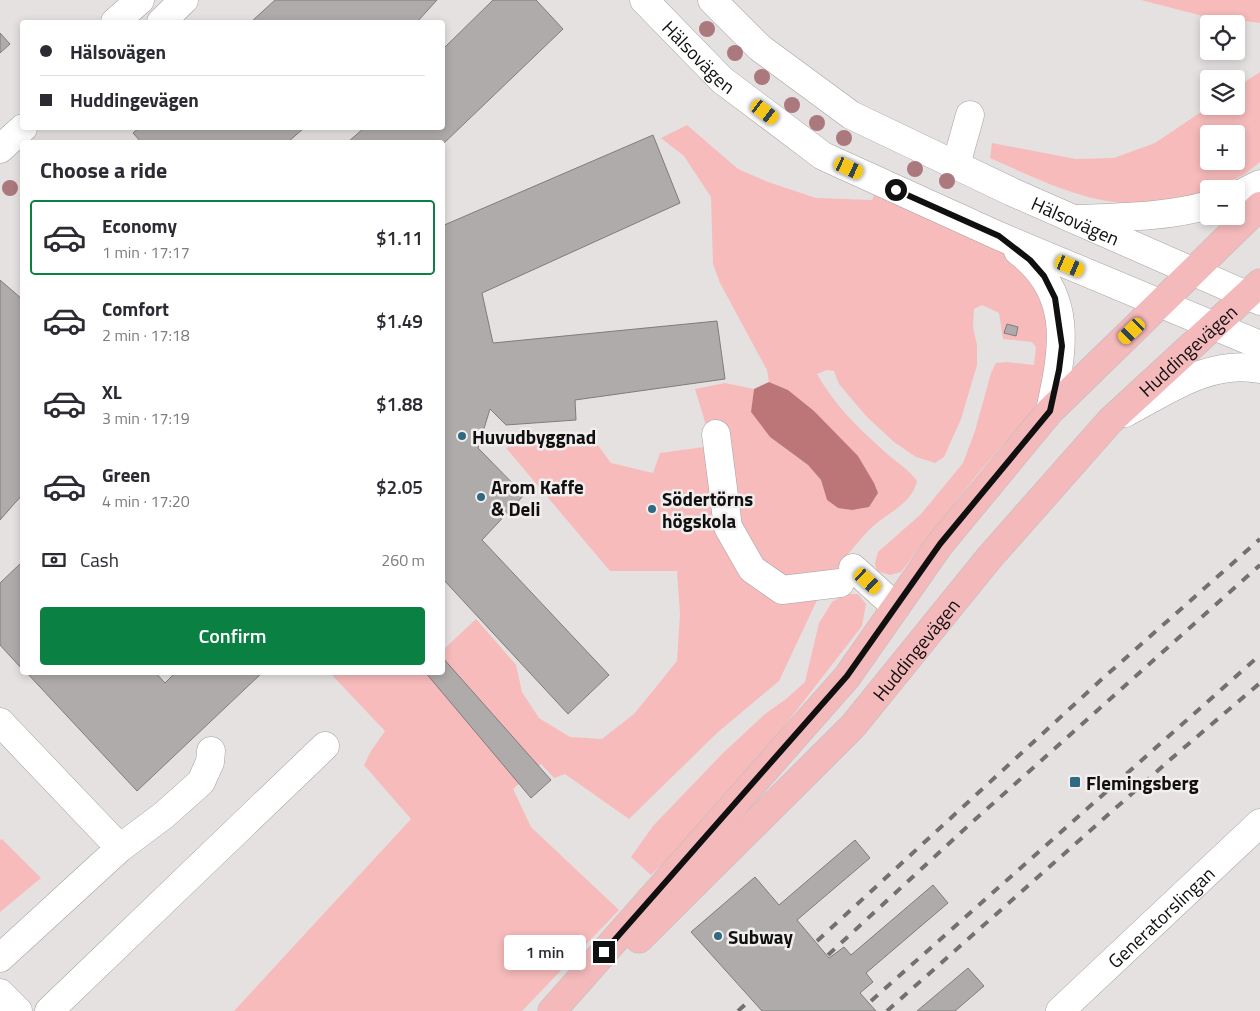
<!DOCTYPE html>
<meta charset="utf-8">
<style>
body{margin:0;font-family:"Titillium Web",sans-serif;background:#f2f2f3;color:#2b2b33;height:100vh;display:flex;flex-direction:column;font-size:19px;white-space:nowrap}
*{box-sizing:border-box;margin:0}
p{font-size:16px;color:#7c7c81}
.icon{flex:none;width:28px;height:28px;fill:none;stroke:currentColor;stroke-width:2;stroke-linecap:round;stroke-linejoin:round}
.map{position:relative;flex:1;overflow:hidden}
.details{position:absolute;left:20px;top:140px;width:425px;height:535px;display:flex;flex-direction:column;background:#fff;border-radius:5px;box-shadow:0 2px 8px #0003}
.details>*{flex:none}
.hud{position:absolute;left:20px;top:20px;width:425px;height:110px;border-radius:5px;box-shadow:0 2px 8px #0003;display:grid;align-content:center;height:110px;padding:0 20px;background:#fff}
.tools{position:absolute;left:1200px;top:15px;display:grid;gap:10px}
.tools a{display:grid;place-items:center;width:45px;height:45px;border-radius:5px;background:#fff;box-shadow:0 2px 8px #0003;font-size:25px}
.end{position:absolute;width:22px;height:22px;margin:-11px;border:6px solid #111010;background:#fff;box-shadow:0 0 0 2px #fff}
.from{border-radius:50%}
.bubble{position:absolute;height:35px;border-radius:5px;background:#fff;box-shadow:0 2px 8px #0003;font-size:16px;font-weight:600;line-height:35px;text-align:center}
.car{position:absolute;width:15px;height:30px;margin:-15px -8px;border-radius:6px;box-shadow:0 0 4px 1px #0007;background:linear-gradient(#f5c518 24%,#345 0 40%,#f5c518 0 76%,#345 0 86%,#f5c518 0)}
.hud b{display:flex;align-items:center;gap:18px;height:48px;font-size:19px}
.hud b+b{border-top:1px solid #e1e1e2}
.hud i{width:12px;height:12px;background:#2b2b33}
ul{padding:0;list-style:none}
li{display:flex;align-items:center;gap:15px;height:75px;margin:0 10px 8px;padding:0 10px;border:2px solid transparent;border-radius:5px}
li div{flex:1}
li b{display:block;font-size:19px}
li em{font-style:normal;font-weight:600}
li.on{border-color:#0b8043}
li>.icon{width:45px;height:45px;stroke-width:1.5}
h2{padding:0 20px;font-size:22px;line-height:60px}
.pay{display:flex;align-items:center;gap:12px;height:55px;padding:0 20px;font-size:19px}
.pay p{margin-inline-start:auto}
.button{display:flex;gap:10px;margin-top:auto;padding:10px 20px}
.button a{flex:1;height:58px;border-radius:5px;background:#0b8043;color:#fff;font-size:20px;font-weight:600;line-height:58px;text-align:center}
.map>svg:first-child{display:block}
.green{fill:#f7bbbb;fill-rule:evenodd}
.water{fill:#bd7677}
.building{fill:#afabab;stroke:#7f7c7c}
.lines{fill:none;stroke-linecap:round;stroke-linejoin:round}
.minor-casing{stroke:#a5a1a1;stroke-width:29}
.major-casing{stroke:#bcbcbc;stroke-width:29}
.minor{stroke:#fff;stroke-width:28}
.major{stroke:#f3b9bb;stroke-width:28}
.rail{stroke:#727070;stroke-width:4;stroke-dasharray:9 9;stroke-linecap:butt}
.tree{fill:#aa787d}
.route{stroke:#111010;stroke-width:6}
.poi-dot{fill:#2f6982;stroke:#f2eeee;stroke-width:2}
.labels{text-anchor:middle;dominant-baseline:central;stroke-width:5;stroke-linejoin:round;paint-order:stroke}
.street-label{font-size:19px;fill:#111010;stroke:#f2eeee}
.poi-label{font-size:19px;font-weight:bold;fill:#111010;stroke:#f2eeee;text-anchor:start}
</style>
<div class="map">
<svg width="1260" height="1011" viewBox="0 0 1260 1011">
<rect width="100%" height="100%" fill="#e5e1e1"/>
<!-- green -->
<g class="green">
<path d="M1141 0H1260V23L1203 16Z"/>
<path d="M1260 72V162L1245 174 1214 189H1209V191C1185 196 1161 202 1137 203 1088 205 1033 177 990 158L992 143 1076 159 1114 158 1155 143 1210 106H1236V88ZM1209 134H1236V161H1209Z"/>
<path d="M687 125 738 169 768 182 816 198 872 200 875 192 1004 251 1019 261 1051 307 1044 395 1027 417 977 475 901 572 890 575 877 571 875 563 878 552 921 514 963 463 975 431 991 373 996 363 1007 362 1034 365 1036 347 1032 342 1003 339 999 313 982 305 974 309 973 327 977 345V365L961 419 944 457 935 463 916 457 894 442 866 416 839 384 834 371 827 370 817 374C834 404 857 427 883 450 894 461 908 468 917 481 912 504 887 513 871 528 856 543 842 562 829 579L793 583 761 560 734 517 695 389 725 383 754 389 751 412 770 437 808 465 821 480 827 500 838 508 788 390 769 382 767 370 720 283 713 264 711 197 684 156 661 138Z"/>
<path d="M530 438 594 440 611 463 653 473 660 453 704 447 732 551 818 598 779 681 717 733 629 819 565 774 554 778 541 764 513 789 531 827 619 910 522 1011H234L411 819 364 765 371 751 385 731 330 673 442 672 443 650 476 619 516 665 522 692 539 718 570 737 602 739 634 714 677 661 680 614 677 571H610L506 448Z"/>
<path d="M845 594H858L866 604 862 626 755 764 702 827 651 875 631 857 653 826 723 753 765 714 786 699 805 682 819 623 832 602Z"/>
<path d="M2 839 41 878 0 912V840Z"/>
</g>
<!-- water -->
<path class="water" d="M769 382 788 390 814 411 858 456 874 483 878 493 869 507 852 510 838 508 827 500 821 480 808 465 770 437 751 412 754 389Z"/>
<!-- building -->
<g class="building">
<path d="M275 0H437L417 22H251Z"/>
<path d="M493 0H536L563 29 442 145V142H348L364 128H442V50Z"/>
<path d="M0 33 10 44 0 53Z"/>
<path d="M139 128H304L288 142H141L133 133Z"/>
<path d="M653 135 680 203 482 293 493 343 717 321 725 379 575 400 576 420 506 425 490 409 478 448 524 495 482 540 609 675 568 714 442 578V226Z"/>
<path d="M0 280 22 299V495L0 520Z"/>
<path d="M1007 324 1018 327 1016 336 1004 333Z"/>
<path d="M22 562V669L0 645V583Z"/>
<path d="M442 657 551 780 531 798 425 672H442Z"/>
<path d="M26 672H155L165 683 176 672H263L137 791Z"/>
<path d="M855 840 870 858 797 920 829 958 844 947 851 955 933 885 948 903 866 973 873 982 860 993 876 1011H762L691 932 755 877 779 905Z"/>
<path d="M968 968 984 986 955 1011H917Z"/>
</g>
<g class="lines">
<!-- minor casing -->
<g class="minor-casing">
<g id="minor">
<path id="s1" d="M644 0 722 80 823 156 999 236 1260 345"/>
<path id="s2" d="M712 0 760 48 851 115 1012 192 1260 301"/>
<path d="M115 22 140 0"/>
<path d="M161 22 184 0"/>
<path d="M0 149 23 128"/>
<path d="M956 165 970 115"/>
<path d="M1236 196 1260 184"/>
<path d="M1079 219C1123 217 1167 217 1209 205"/>
<path d="M1018 251C1075 294 1063 350 1050 411"/>
<path d="M1125 413C1167 391 1210 359 1260 369"/>
<path d="M716 434 728 527 752 569 782 590 840 583"/>
<path d="M853 568 896 607"/>
<path d="M0 722 120 848 164 815 201 782 210 762 211 751"/>
<path d="M0 958 120 848"/>
<path d="M0 993 18 1011"/>
<path d="M49 1011 325 746"/>
<path id="s3" d="M1060 1011 1260 823"/>
</g>
</g>
<!-- major casing -->
<g class="major-casing">
<g id="major">
<path id="s4" d="M639 939 853 726 989 558 1110 421 1260 283"/>
<path d="M552 1011 847 677 940 544 1050 411 1260 206"/>
</g>
</g>
<!-- minor -->
<use href="#minor" class="minor"/>
<!-- major -->
<use href="#major" class="major"/>
<!-- rail -->
<g class="rail">
<path d="M817 941 1102 679 1260 539"/>
<path d="M828 955 969 825 1260 565"/>
<path d="M871 1001 1260 655"/>
<path d="M738 1011 750 1000"/>
<path d="M887 1011 1172 758 1260 683"/>
</g>
</g>
<!-- trees -->
<g class="tree">
<circle cx="707" cy="29" r="8"/>
<circle cx="735" cy="53" r="8"/>
<circle cx="762" cy="77" r="8"/>
<circle cx="792" cy="105" r="8"/>
<circle cx="817" cy="123" r="8"/>
<circle cx="844" cy="138" r="8"/>
<circle cx="915" cy="169" r="8"/>
<circle cx="947" cy="181" r="8"/>
<circle cx="10" cy="188" r="8"/>
</g>
<g class="lines">
<!-- route -->
<path class="route" d="M604 952 847 676 940 544 1050 411 1059 370 1062 346 1055 298 1044 276 1030 260 999 236 896 190"/>
</g>
<!-- markers -->
<g class="poi-dot">
<circle cx="462" cy="436" r="5"/>
<circle cx="481" cy="497" r="5"/>
<circle cx="652" cy="509" r="5"/>
<rect x="1069" y="776" width="12" height="12" rx="2.5"/>
<circle cx="718" cy="936" r="5"/>
</g>
<g class="labels">
<!-- street labels -->
<g class="street-label">
<text stroke="none"><textPath href="#s1" startOffset="79">Hälsovägen</textPath></text>
<text stroke="none"><textPath href="#s2" startOffset="429">Hälsovägen</textPath></text>
<text stroke="none"><textPath href="#s4" startOffset="806">Huddingevägen</textPath></text>
<text stroke="none"><textPath href="#s4" startOffset="401">Huddingevägen</textPath></text>
<text stroke="none"><textPath href="#s3" startOffset="138">Generatorslingan</textPath></text>
</g>
<!-- poi labels -->
<g class="poi-label">
<text x="472" y="436">Huvudbyggnad</text>
<text x="491" y="486">Arom Kaffe<tspan x="491" dy="22">&amp; Deli</tspan></text>
<text x="662" y="498">Södertörns<tspan x="662" dy="22">högskola</tspan></text>
<text x="1086" y="782">Flemingsberg</text>
<text x="728" y="936">Subway</text>
</g>
</g>
</svg>
<div class="tools">
<a><svg class="icon" aria-label="locate" viewBox="0 0 24 24"><circle cx="12" cy="12" r="6"/><path d="M12 2v4M12 18v4M2 12h4M18 12h4"/></svg></a>
<a><svg class="icon" aria-label="layers" viewBox="0 0 24 24"><path d="M12 4l9 5-9 5-9-5zM3 14l9 5 9-5"/></svg></a>
<a>+</a>
<a>−</a>
</div>
<i class="end from" style="left:896px;top:190px"></i>
<i class="end" style="left:604px;top:952px"></i>
<div class="bubble" style="left:504px;top:935px;width:82px">1 min</div>
<i class="car" style="left:765px;top:112px;rotate:127deg"></i>
<i class="car" style="left:849px;top:168px;rotate:115deg"></i>
<i class="car" style="left:1070px;top:266px;rotate:113deg"></i>
<i class="car" style="left:1132px;top:331px;rotate:226deg"></i>
<i class="car" style="left:868px;top:581px;rotate:132deg"></i>
<div class="hud">
<b><i class="from"></i>Hälsovägen</b>
<b><i></i>Huddingevägen</b>
</div>
<section class="details">
<h2>Choose a ride</h2>
<ul>
<li class="on"><svg class="icon" aria-label="car" viewBox="0 0 24 24"><path d="M5 17H2v-5l4-1 3-4h7l3 4 3 1v5h-3M9 17h6M6 11h13"/><circle cx="7" cy="17" r="2"/><circle cx="17" cy="17" r="2"/></svg><div><b>Economy</b><p>1 min · 17:17</p></div><em>$1.11</em></li>
<li><svg class="icon" aria-label="car" viewBox="0 0 24 24"><path d="M5 17H2v-5l4-1 3-4h7l3 4 3 1v5h-3M9 17h6M6 11h13"/><circle cx="7" cy="17" r="2"/><circle cx="17" cy="17" r="2"/></svg><div><b>Comfort</b><p>2 min · 17:18</p></div><em>$1.49</em></li>
<li><svg class="icon" aria-label="car" viewBox="0 0 24 24"><path d="M5 17H2v-5l4-1 3-4h7l3 4 3 1v5h-3M9 17h6M6 11h13"/><circle cx="7" cy="17" r="2"/><circle cx="17" cy="17" r="2"/></svg><div><b>XL</b><p>3 min · 17:19</p></div><em>$1.88</em></li>
<li><svg class="icon" aria-label="car" viewBox="0 0 24 24"><path d="M5 17H2v-5l4-1 3-4h7l3 4 3 1v5h-3M9 17h6M6 11h13"/><circle cx="7" cy="17" r="2"/><circle cx="17" cy="17" r="2"/></svg><div><b>Green</b><p>4 min · 17:20</p></div><em>$2.05</em></li>
</ul>
<div class="pay"><svg class="icon" aria-label="cash" viewBox="0 0 24 24"><path d="M3 7h18v10H3z"/><circle cx="12" cy="12" r="2"/></svg>Cash<p>260 m</p></div>
<div class="button"><a>Confirm</a></div>
</section>
</div>
